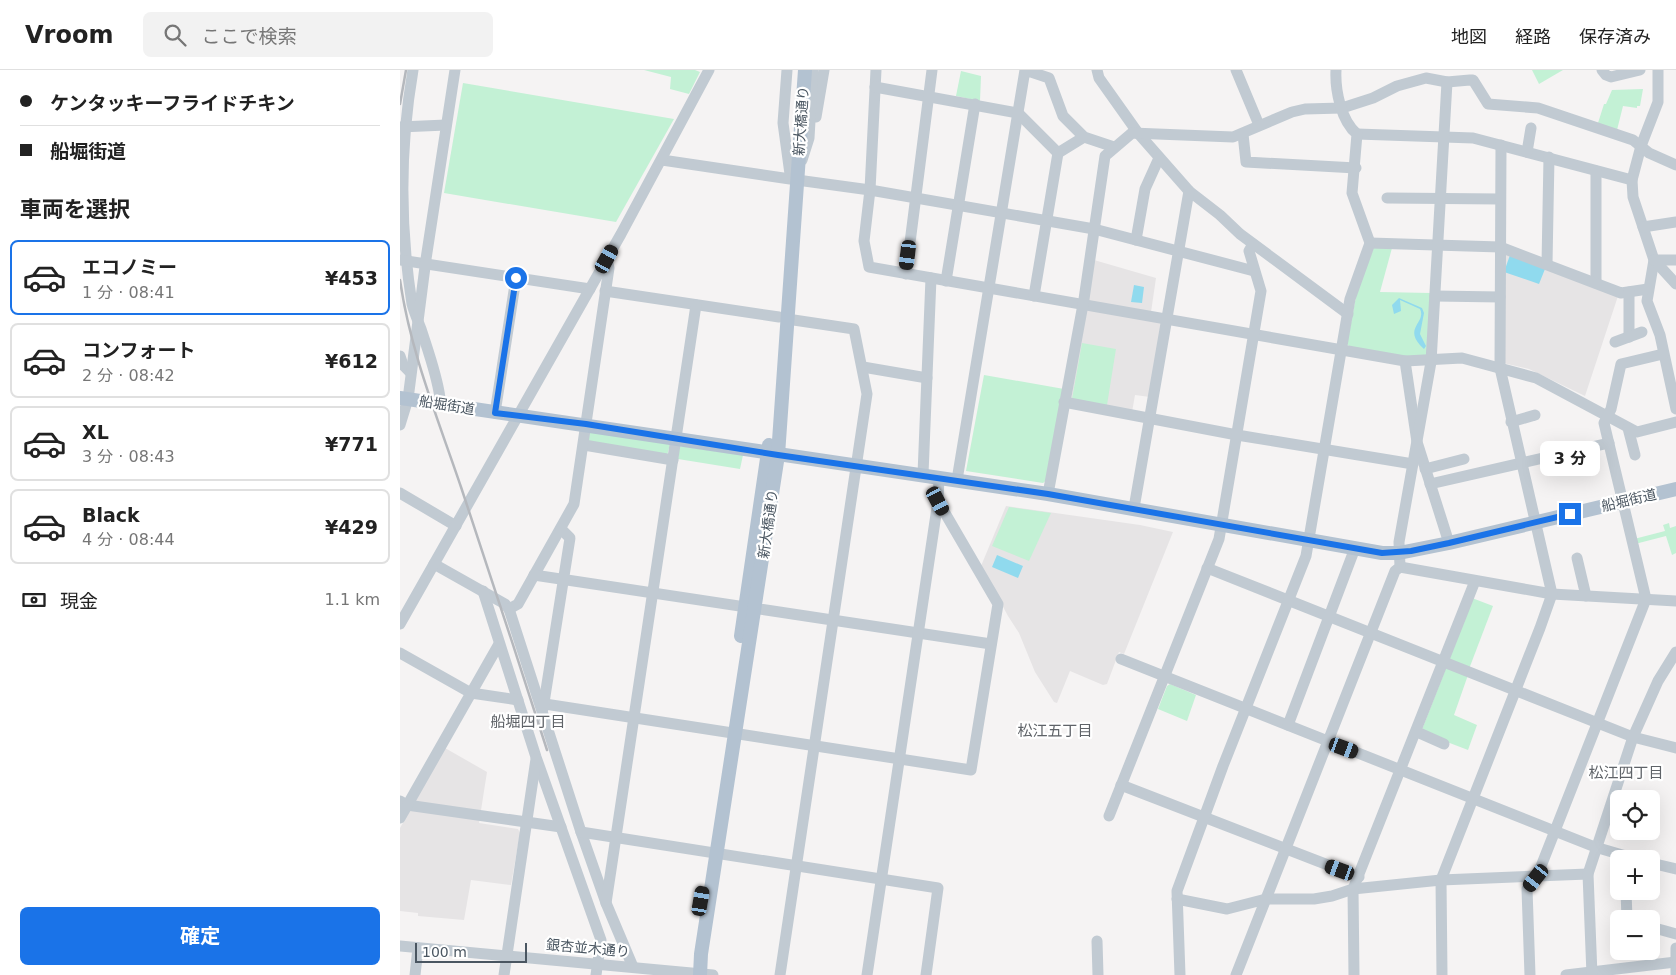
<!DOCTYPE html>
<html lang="ja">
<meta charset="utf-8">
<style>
body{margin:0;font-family:"DejaVu Sans","Noto Sans JP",sans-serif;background:#f2f2f2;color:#222;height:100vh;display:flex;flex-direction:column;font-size:19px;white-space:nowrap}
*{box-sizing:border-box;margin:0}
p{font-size:16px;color:#767676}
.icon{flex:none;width:28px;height:28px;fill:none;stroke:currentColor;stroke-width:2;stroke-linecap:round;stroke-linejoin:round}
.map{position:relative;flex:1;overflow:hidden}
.side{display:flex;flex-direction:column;background:#fff;width:400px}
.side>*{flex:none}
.banner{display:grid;align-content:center;height:110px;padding:0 20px;background:#fff}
.tools{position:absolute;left:1210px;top:720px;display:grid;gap:10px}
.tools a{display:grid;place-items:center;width:50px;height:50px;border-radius:8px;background:#fff;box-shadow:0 5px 20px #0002;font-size:25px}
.scale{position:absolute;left:15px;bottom:12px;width:112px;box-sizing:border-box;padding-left:5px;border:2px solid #4a5661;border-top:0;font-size:14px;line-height:18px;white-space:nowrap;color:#4a5661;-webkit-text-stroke:4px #fff;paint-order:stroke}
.end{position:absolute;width:22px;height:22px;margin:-11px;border:6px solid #1a73e8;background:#fff;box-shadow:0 0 0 2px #fff}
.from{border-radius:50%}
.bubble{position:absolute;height:35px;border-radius:8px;background:#fff;box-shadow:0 5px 20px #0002;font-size:16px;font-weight:700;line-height:35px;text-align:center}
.car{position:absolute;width:15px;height:30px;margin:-15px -8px;border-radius:6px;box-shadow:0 0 4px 1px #0007;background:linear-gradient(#222 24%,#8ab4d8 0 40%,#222 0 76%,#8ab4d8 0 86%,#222 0)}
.banner b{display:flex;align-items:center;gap:18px;height:48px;font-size:19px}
.banner b+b{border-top:1px solid #e0e0e0}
.banner i{width:12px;height:12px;background:#222}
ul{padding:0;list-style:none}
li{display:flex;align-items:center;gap:15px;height:75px;margin:0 10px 8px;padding:0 10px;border:2px solid #e0e0e0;border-radius:8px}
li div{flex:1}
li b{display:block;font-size:19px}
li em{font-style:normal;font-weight:700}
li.current{border-color:#1a73e8}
li>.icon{width:45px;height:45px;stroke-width:1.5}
h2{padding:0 20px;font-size:22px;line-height:60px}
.pay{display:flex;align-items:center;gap:12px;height:55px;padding:0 20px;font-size:19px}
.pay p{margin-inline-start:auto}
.button{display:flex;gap:10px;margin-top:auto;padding:10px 20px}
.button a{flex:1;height:58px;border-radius:8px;background:#1a73e8;color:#fff;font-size:20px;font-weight:700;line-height:58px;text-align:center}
header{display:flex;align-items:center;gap:30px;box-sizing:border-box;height:70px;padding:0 25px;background:#fff;border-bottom:1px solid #e0e0e0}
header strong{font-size:24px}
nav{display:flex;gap:28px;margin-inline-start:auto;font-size:18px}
.search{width:350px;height:45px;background:#f2f2f2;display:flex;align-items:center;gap:12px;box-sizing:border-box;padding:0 18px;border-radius:8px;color:#767676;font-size:19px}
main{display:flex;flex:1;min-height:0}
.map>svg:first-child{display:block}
.education{fill:#e6e4e5}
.green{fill:#c3f1d5}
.water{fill:#90daee}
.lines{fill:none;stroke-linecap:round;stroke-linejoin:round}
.minor{stroke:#c1cad2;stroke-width:11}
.major{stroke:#b3c2d1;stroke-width:14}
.rail{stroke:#b5b8bd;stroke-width:2.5}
.route{stroke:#1a73e8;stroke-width:6}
.labels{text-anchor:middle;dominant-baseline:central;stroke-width:4.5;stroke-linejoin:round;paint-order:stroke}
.street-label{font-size:14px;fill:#4a5661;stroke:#fff}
.neighbourhood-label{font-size:15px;fill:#5f6368;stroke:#fff}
</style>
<header>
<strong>Vroom</strong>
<div class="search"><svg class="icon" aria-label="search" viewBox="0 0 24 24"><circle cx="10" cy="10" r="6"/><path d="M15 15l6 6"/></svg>ここで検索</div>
<nav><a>地図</a><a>経路</a><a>保存済み</a></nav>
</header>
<main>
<section class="side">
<div class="banner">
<b><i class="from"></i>ケンタッキーフライドチキン</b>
<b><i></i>船堀街道</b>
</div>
<h2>車両を選択</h2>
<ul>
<li class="current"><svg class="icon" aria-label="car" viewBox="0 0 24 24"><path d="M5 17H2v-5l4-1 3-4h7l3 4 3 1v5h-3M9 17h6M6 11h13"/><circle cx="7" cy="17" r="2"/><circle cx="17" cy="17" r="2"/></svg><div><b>エコノミー</b><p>1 分 · 08:41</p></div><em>¥453</em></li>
<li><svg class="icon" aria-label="car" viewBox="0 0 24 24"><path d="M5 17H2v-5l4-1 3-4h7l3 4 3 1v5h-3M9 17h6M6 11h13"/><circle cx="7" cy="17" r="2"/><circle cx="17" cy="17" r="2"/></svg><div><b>コンフォート</b><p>2 分 · 08:42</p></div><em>¥612</em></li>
<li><svg class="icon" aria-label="car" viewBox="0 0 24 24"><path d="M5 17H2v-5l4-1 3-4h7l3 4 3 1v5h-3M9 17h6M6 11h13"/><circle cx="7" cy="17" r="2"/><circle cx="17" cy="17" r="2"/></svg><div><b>XL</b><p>3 分 · 08:43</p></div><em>¥771</em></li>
<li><svg class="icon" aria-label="car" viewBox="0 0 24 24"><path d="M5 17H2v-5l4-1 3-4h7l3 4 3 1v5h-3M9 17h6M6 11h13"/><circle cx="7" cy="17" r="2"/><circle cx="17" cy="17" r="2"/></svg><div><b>Black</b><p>4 分 · 08:44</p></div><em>¥429</em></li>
</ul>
<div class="pay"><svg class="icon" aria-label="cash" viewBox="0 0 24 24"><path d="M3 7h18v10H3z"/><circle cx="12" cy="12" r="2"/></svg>現金<p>1.1 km</p></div>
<div class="button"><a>確定</a></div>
</section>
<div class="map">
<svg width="1276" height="905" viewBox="0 0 1276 905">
<rect width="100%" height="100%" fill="#f5f3f3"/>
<!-- education -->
<g class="education">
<path d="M1107 181 1218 226 1185 326 1129 299 1103 293V185Z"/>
<path d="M694 190 756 208 750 249 760 251 762 256 750 327 735 325 732 342 671 330Z"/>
<path d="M606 436 740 455 773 462 724 584 719 582 707 614 703 615 670 601 657 633 654 632 635 602 619 563 608 546 581 496Z"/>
<path d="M45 678 87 702 79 753 118 759 120 763 111 815 71 810 64 850 18 846V843L0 841V758Z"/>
</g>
<!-- green -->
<g class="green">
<path d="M244 0H295L300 2 289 24 270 19 271 7Z"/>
<path d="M1132 0H1163L1139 14Z"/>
<path d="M561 1 581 6 580 31 556 26Z"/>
<path d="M63 13 274 49 216 152 44 123Z"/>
<path d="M1243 19 1240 36H1237V38L1223 36 1217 60 1198 53 1204 34H1206L1212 20Z"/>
<path d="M974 177 992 178 980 222 1031 223 1027 286 1007 288 950 277 947 274 957 221Z"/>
<path d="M682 273 716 279 707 335 672 329Z"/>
<path d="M584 305 664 319 648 409 643 413 566 401Z"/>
<path d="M190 361 270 374 267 386 187 377Z"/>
<path d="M279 376 343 385 340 399 278 389Z"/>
<path d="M609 437 651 443 629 491 592 476Z"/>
<path d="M1269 453 1270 458 1276 456V483L1272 485 1266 466 1235 474 1234 469 1265 461 1263 455Z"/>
<path d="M1072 528 1093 536 1069 599 1047 591Z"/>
<path d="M1046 598 1068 605 1054 645 1077 655 1068 680 1021 662Z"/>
<path d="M770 614 796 625 787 651 758 639 767 616Z"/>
</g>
<!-- water -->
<g class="water">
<path d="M1110 185 1145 199 1139 214 1104 202Z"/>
<path d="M734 215 744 217 742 233 731 232Z"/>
<path d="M999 228 1022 238 1024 243 1020 264 1026 276 1024 279C1001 258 1027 253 1020 239L1000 230 1001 241 994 244 992 235Z"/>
<path d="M597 485 623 496 618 508 592 497Z"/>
</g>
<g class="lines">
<!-- minor -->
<g class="minor">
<path d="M13 0C0 76 0 158 12 234 14 242 18 251 21 259 28 281 37 305 40 328"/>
<path d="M387 0 383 53 390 104"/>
<path d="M476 0 470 120 464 171 469 197 1005 291 1062 288 1136 308 1237 362 1276 352"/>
<path d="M697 0 699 8 738 63 789 121 820 145 840 164 948 244"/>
<path d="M836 0 859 55"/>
<path d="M1202 0 1206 5 1211 7 1240 0"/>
<path d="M1258 0V32L1241 76 1232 110 1233 127 1254 190 1247 231 1260 265 1276 339"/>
<path d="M475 17 618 43 658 83 634 226"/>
<path d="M416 47 424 0"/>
<path d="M0 57 46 55"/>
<path d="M843 64 846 92 956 98"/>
<path d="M957 64 1073 68 1232 110"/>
<path d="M1127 82 1131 58"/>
<path d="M658 83 684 67"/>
<path d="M262 90 390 109"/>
<path d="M402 90 409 68 413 0"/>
<path d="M1196 101V213"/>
<path d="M397 110 470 120 694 159 854 201"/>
<path d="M987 128 1100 129"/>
<path d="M1243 157 1276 152"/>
<path d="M736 170 745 119 759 88"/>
<path d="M970 173 1100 177 1221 223 1248 219"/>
<path d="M0 190 190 219"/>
<path d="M1254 190 1276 214"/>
<path d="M1254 190H1276"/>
<path d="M1147 194 1149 87"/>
<path d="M506 204 532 0"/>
<path d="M546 211 575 34"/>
<path d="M205 221 379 247"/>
<path d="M1035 226 1100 227"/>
<path d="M1229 267V222"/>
<path d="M1215 272 1242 262"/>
<path d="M0 286 3 295 10 302"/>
<path d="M1005 291 1017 372 1049 473"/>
<path d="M463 297 527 308"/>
<path d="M664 332 837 365 1013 394"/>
<path d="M95 343 116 208"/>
<path d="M1111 352 1135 345"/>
<path d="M0 355 8 329 26 189 55 0"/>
<path d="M1228 358 1235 385"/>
<path d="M184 375 273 390"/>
<path d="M1025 399 1064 389"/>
<path d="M523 404 531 208"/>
<path d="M557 410 625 0 649 8 663 46 684 67 714 77"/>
<path d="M1030 414 1209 373"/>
<path d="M0 423 56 456"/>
<path d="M648 424 684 229 705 86 732 63 833 67 892 42 905 39 942 38 973 28 997 16 1026 8 1047 12 1070 10H1073L1088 34 1138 38 1233 70 1249 83 1276 95"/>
<path d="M734 438 789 121"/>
<path d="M1177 488 1186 526"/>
<path d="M34 494 105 534 109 539 118 534 174 434 209 198 207 189"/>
<path d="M1000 497 1152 524 1276 531"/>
<path d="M807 498 1233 667 1276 678"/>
<path d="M134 505 591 574"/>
<path d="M83 521 136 687 201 870 196 905"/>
<path d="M109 539 181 762 206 833 233 897"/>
<path d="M0 554 221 164 309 0"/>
<path d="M0 583 71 623 118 630"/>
<path d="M721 589 1195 777 1236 789"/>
<path d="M145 634 571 700 598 534 538 431"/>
<path d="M143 639 170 468 161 459"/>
<path d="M888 655 955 478"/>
<path d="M1017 662 1044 674"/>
<path d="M721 715 959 807"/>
<path d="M0 731 7 735 161 757"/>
<path d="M709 746 819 469 861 221 849 181 853 174"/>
<path d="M0 748 99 574"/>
<path d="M181 762 538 818 526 905"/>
<path d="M1251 793 1276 799"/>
<path d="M1226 821 1227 849"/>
<path d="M777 829 827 839 866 829H914L932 826 953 819 1041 810 1188 804"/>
<path d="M206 833 296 235"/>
<path d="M1251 857 1276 864"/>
<path d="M697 871 698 905"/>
<path d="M0 876 313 905"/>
<path d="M15 905 18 878"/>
<path d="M104 905 136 689"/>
<path d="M380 905 467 324 454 259 387 249"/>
<path d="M467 905 538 431 539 407"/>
<path d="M780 905 777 821 823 696 906 486 950 229 970 173 952 123 957 64C941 51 935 20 936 0"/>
<path d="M836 905 995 501 1000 497 999 472 1031 292 1047 12"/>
<path d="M954 905 953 819 1075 511"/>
<path d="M1042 905 1041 810 1140 558 1152 524 1100 298 1101 75"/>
<path d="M1130 905 1127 819 1138 804 1246 529 1204 353 1211 339 1221 294 1263 284"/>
<path d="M1166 905 1276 892"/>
<path d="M1192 905 1188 804 1233 667 1258 611 1276 582"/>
<path d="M1276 905V878"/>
</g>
<!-- major -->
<g class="major">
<path d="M0 328 648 424 982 483H999L1049 473 1276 419"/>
<path d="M341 566 369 375"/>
<path d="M300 905 301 884 378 385 405 0"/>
</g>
<!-- rail -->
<g class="rail">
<path d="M0 34 6 0"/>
<path d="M0 210C10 281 38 349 61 417 90 505 119 592 147 680"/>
</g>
</g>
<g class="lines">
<!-- route -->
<path class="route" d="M116 208 95 343 186 354 378 385 648 424 982 483 1011 481 1049 473 1170 444"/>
</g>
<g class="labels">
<!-- street labels -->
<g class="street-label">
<text transform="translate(401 51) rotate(-86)">新大橋通り</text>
<text transform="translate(47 335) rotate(9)">船堀街道</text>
<text transform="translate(1229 430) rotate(-13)">船堀街道</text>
<text transform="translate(368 454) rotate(-82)">新大橋通り</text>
<text transform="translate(188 878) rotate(5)">銀杏並木通り</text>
</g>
<!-- neighbourhood labels -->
<g class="neighbourhood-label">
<text x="128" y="652">船堀四丁目</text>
<text x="655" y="661">松江五丁目</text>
<text x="1226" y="703">松江四丁目</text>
</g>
</g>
</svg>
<div class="tools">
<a><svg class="icon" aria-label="locate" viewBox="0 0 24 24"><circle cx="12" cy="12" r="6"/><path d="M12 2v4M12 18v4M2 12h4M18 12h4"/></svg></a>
<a>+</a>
<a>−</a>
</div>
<div class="scale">100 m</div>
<i class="end from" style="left:116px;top:208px"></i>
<i class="end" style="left:1170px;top:444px"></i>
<div class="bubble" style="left:1140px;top:371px;width:60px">3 分</div>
<i class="car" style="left:508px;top:185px;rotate:187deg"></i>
<i class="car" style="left:207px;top:189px;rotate:29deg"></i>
<i class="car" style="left:538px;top:431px;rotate:152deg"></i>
<i class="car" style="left:944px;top:678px;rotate:110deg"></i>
<i class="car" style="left:940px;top:800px;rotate:290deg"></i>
<i class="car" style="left:1136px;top:808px;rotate:218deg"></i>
<i class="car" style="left:301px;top:831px;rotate:10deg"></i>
</div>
</main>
